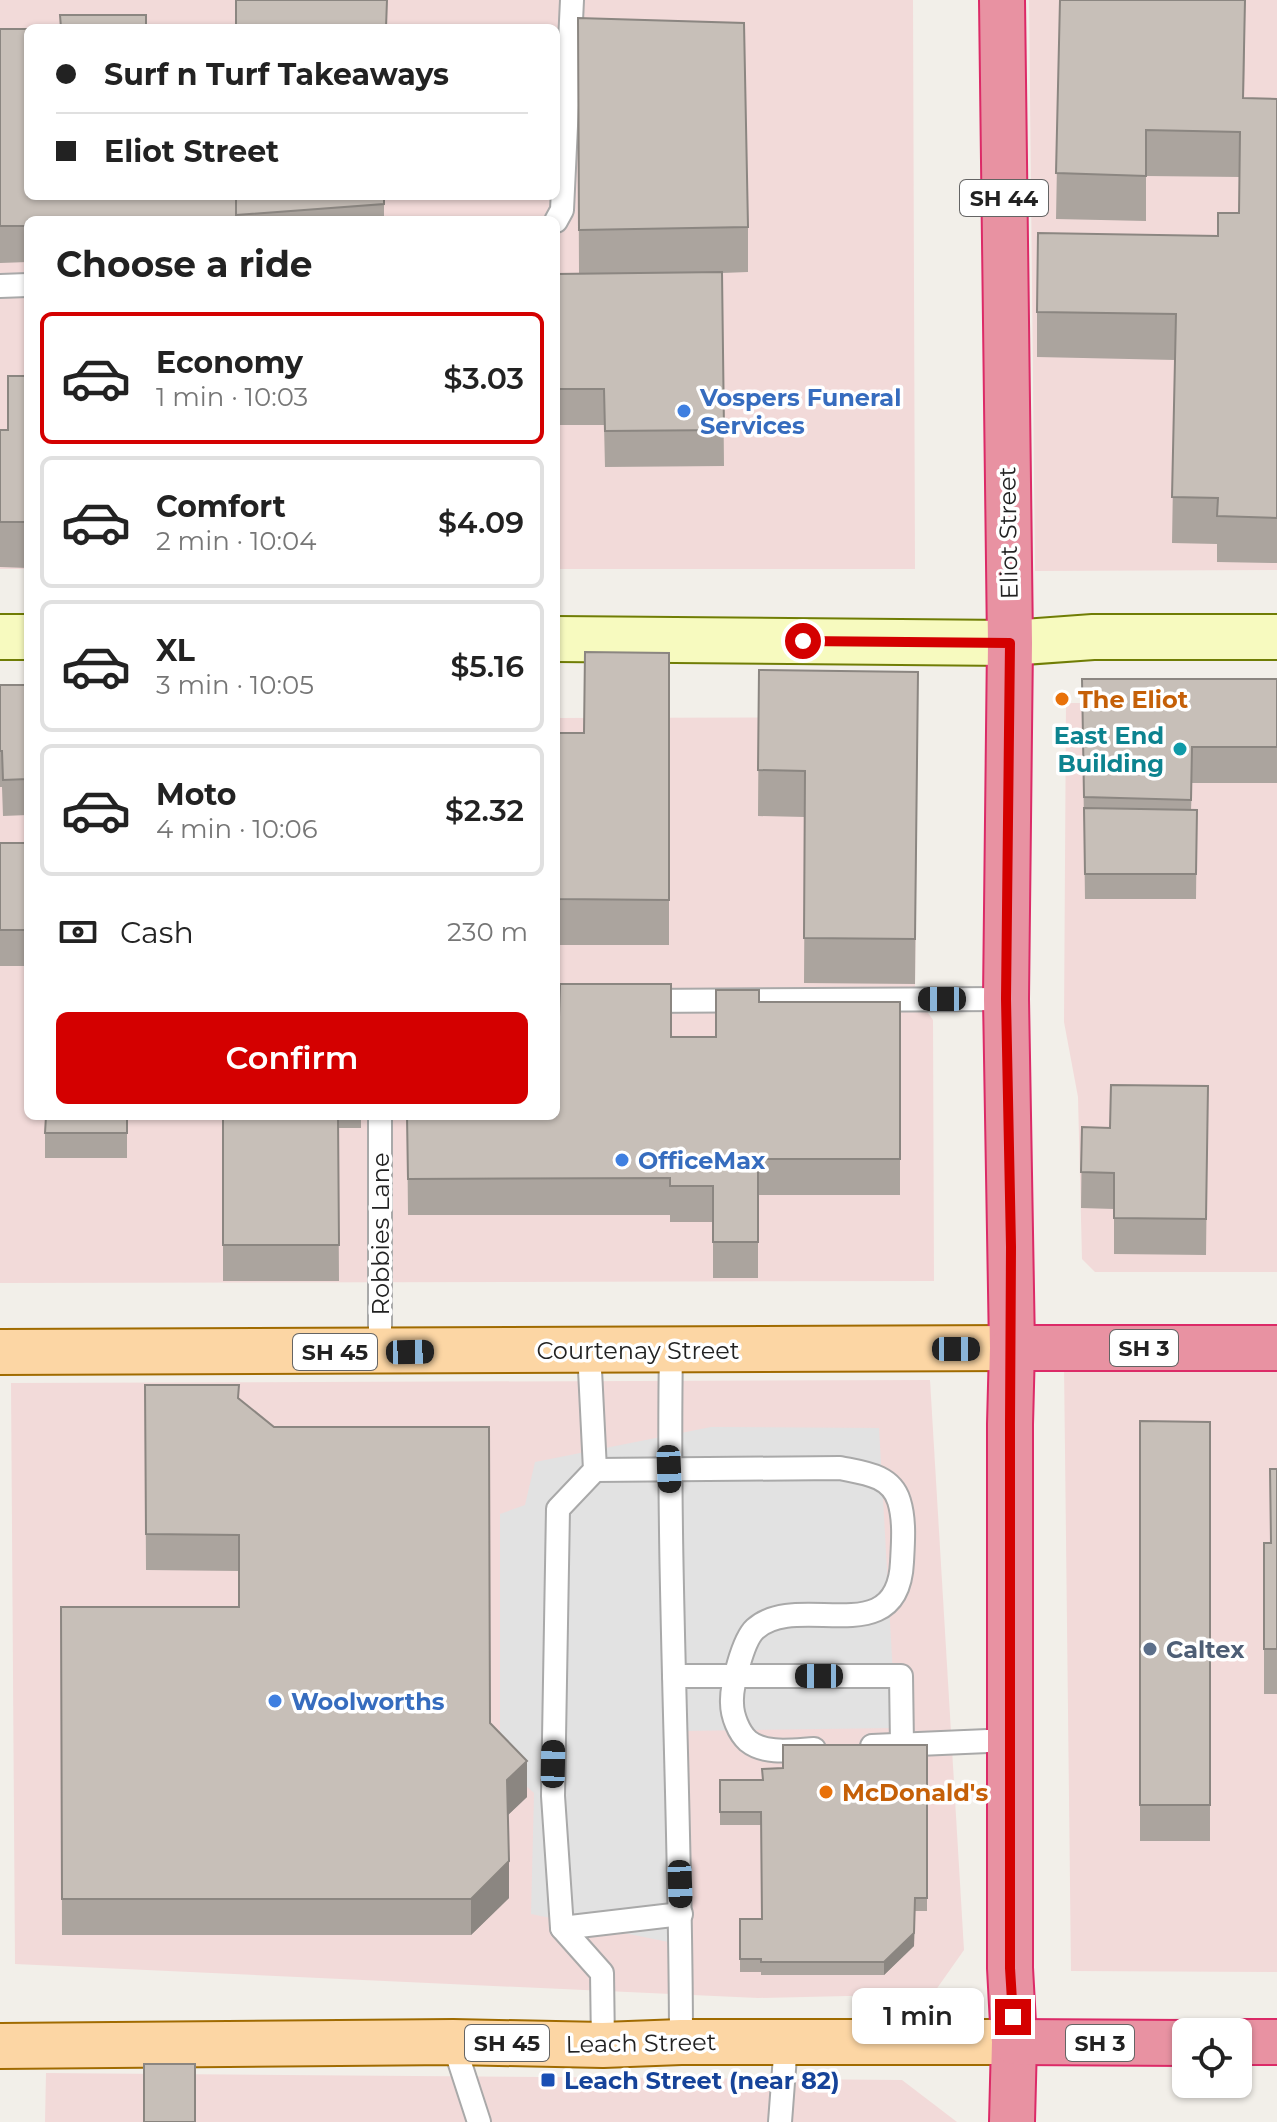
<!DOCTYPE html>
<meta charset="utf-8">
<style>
body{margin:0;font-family:Montserrat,sans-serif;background:#f6f6f6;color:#222;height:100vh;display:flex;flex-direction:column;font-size:30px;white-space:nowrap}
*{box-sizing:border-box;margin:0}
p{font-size:26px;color:#767676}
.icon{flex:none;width:44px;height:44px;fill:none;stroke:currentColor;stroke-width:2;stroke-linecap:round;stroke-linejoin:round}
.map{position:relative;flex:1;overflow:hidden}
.sheet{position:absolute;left:24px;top:216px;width:536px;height:904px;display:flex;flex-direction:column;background:#fff;border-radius:12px;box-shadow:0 2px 6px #0004}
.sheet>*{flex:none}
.guide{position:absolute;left:24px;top:24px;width:536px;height:176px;border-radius:12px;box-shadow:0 2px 6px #0004;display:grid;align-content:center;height:176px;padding:0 32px;background:#fff}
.controls{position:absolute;left:1172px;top:2018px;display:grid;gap:16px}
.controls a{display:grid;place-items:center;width:80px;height:80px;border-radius:12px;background:#fff;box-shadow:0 2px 6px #0004;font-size:40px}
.end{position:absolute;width:36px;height:36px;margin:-18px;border:10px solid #d40000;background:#fff;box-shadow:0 0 0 4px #fff}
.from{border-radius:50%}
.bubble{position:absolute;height:56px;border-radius:12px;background:#fff;box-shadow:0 2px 6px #0004;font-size:26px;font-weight:600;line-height:56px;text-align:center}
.car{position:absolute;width:24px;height:48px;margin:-24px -12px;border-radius:10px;box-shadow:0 0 6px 2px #0007;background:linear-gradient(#222 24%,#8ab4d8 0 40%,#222 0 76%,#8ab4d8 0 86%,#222 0)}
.guide b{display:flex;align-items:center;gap:28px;height:76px;font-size:30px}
.guide b+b{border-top:2px solid #e0e0e0}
.guide i{width:20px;height:20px;background:#222}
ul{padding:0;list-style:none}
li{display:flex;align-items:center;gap:24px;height:132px;margin:0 16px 12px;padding:0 16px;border:4px solid #e0e0e0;border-radius:12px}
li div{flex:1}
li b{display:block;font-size:30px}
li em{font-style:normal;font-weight:600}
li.active{border-color:#d40000}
li>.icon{width:72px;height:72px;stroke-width:1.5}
h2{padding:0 32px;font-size:36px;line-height:96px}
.pay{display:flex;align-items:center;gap:20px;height:88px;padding:0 32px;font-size:30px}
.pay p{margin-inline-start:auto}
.cta{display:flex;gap:16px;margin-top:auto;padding:16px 32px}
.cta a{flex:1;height:92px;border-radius:12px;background:#d40000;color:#fff;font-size:32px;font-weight:600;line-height:92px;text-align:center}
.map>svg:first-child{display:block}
.commercial{fill:#f2dad9;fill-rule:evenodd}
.parking{fill:#e2e2e2}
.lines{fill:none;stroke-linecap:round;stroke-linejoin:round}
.lane-casing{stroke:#a9a9a9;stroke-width:26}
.secondary-casing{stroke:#707d05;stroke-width:48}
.primary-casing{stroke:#a06b00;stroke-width:48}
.highway-casing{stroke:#dc2a67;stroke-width:48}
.lane{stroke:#fff;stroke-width:22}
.secondary{stroke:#f7fabf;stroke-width:44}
.primary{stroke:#fcd6a4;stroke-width:44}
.highway{stroke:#e892a2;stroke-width:44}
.wall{fill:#aba49e}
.shaded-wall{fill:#8b8681}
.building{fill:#c7bfb8;stroke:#8b8681;stroke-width:2}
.route{stroke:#d40000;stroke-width:10}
.shop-dot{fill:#3f7fe0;stroke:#fff;stroke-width:3}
.food-dot{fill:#e8710a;stroke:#fff;stroke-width:3}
.culture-dot{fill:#0f9aa8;stroke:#fff;stroke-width:3}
.service-dot{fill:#5c6f8a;stroke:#fff;stroke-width:3}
.transit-dot{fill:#1a4fb4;stroke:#fff;stroke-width:3}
.labels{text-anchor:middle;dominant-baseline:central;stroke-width:7;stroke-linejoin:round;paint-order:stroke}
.shield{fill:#fff;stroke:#646464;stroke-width:2}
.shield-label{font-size:22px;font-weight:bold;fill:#222}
.shop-label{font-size:24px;font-weight:bold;fill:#366cbe;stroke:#fff;text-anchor:start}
.street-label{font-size:24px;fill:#222;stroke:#fff}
.food-label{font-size:24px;font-weight:bold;fill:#c56008;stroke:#fff;text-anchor:start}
.culture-label{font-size:24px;font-weight:bold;fill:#0d838f;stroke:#fff;text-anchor:end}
.service-label{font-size:24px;font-weight:bold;fill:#4e5e75;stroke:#fff;text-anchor:start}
.transit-label{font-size:24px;font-weight:bold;fill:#164399;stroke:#fff;text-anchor:start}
</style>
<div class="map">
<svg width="1277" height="2122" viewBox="0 0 1277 2122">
<rect width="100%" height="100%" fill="#f2efe9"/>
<!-- commercial -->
<g class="commercial">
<path d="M0 0H913L915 569H556V220H28V569H0ZM28 28H556V196H28Z"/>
<path d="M1029 0H1277V570L1035 571Z"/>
<path d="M1066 703H1277V1272H1095L1082 1259 1078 1097 1064 1022Z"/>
<path d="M918 717 915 994 933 1020 934 1281 0 1283V719H28V1116H556V718Z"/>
<path d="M1064 1365 1277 1366V1972L1071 1971Z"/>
<path d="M930 1380 964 1950 933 1994 758 1998 15 1964 11 1383Z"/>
<path d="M46 2073 902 2080 957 2122H45Z"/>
</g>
<!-- parking -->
<path class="parking" d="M711 1427 879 1428 896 1728 681 1731 683 1945 531 1914 534 1793 500 1762V1514L525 1505 535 1462Z"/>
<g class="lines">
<!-- lane casing -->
<g class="lane-casing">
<g id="lane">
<path d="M556 221 562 210 572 0"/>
<path d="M0 286 28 285"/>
<path d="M641 1001 1006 999"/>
<path d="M380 1116V1352"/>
<path d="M671 1349C667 1580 681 1811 681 2042"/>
<path d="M589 1350 595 1470 558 1509 553 1796 562 1928 602 1973 603 2045"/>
<path d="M595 1470 840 1468C864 1473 891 1475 899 1501 905 1520 903 1543 902 1562 898 1654 798 1590 755 1629 743 1640 731 1687 732 1703 732 1716 739 1733 748 1741 765 1755 794 1750 814 1749"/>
<path d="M674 1676H901L902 1745"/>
<path d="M872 1746 1011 1740"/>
<path d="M562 1928 681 1914"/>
<path d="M453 2042 479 2122"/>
<path d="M780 2122 786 2043"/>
</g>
</g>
<!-- secondary casing -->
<g class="secondary-casing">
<g id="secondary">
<path d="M0 637H28"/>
<path d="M556 639 1010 643 1093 637H1277"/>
</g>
</g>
<!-- primary casing -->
<g class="primary-casing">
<g id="primary">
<path d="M0 1352 1012 1348"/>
<path d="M0 2046 453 2042 603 2045 681 2042H1014"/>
</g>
</g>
<!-- highway casing -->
<g class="highway-casing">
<g id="highway">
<path d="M1002 0 1010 643 1006 999 1012 1348 1010 1424V1968L1014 2042 1012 2122"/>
<path d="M1012 1348H1277"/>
<path d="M1014 2042 1186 2043"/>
<path d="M1238 2042H1277"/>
</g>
</g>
<!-- lane -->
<use href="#lane" class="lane"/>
<!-- secondary -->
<use href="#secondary" class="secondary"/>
<!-- primary -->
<use href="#primary" class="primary"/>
<!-- highway -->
<use href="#highway" class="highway"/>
</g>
<!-- wall -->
<g class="wall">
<path d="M1060 0H1245L1244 98 1277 99V563L1217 562V544L1172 543 1175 360 1037 357V312L1218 236 1239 213 1240 177 1146 176V221L1056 219Z"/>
<path d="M578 18 748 227V272L722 273 724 466 605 467 604 425H556V274L579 273Z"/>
<path d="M0 29 28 196H384V220H28V262L0 263Z"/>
<path d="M28 376V568L0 567V430H8Z"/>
<path d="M669 653V945H556V733H584Z"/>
<path d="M759 670 918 672 915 984 804 983 805 817 758 816Z"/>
<path d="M1082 679H1277V783H1192L1191 810H1197L1196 899H1085Z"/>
<path d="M0 685H28V815L3 816 2 787H0Z"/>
<rect x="0" y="843" width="28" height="123"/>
<path d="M759 1002H900V1195H758V1278H713V1222H670V1215H408L407 1116 671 1037H716Z"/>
<path d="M1208 1086 1206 1255 1114 1254V1209L1081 1208 1082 1127 1110 1128Z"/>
<path d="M127 1116V1158H45V1133Z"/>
<path d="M223 1116H361V1128H338L339 1281H223Z"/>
<path d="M145 1385 239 1398 490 1723 527 1797 508 1815 509 1898 471 1935H62L61 1607H239V1571L146 1570Z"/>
<path d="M1140 1421 1210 1422V1841H1140Z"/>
<path d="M1277 1469V1694H1264V1543H1270Z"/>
<path d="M927 1745V1911H915L914 1946 884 1975H761V1972H740V1919H762L761 1825H720V1780H763L783 1768Z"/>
</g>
<!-- shaded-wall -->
<g class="shaded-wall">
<path d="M527 1761V1797L507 1816V1780Z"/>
<path d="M509 1861V1898L471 1935V1899Z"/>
<path d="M915 1898 914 1946 884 1975V1962Z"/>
</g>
<!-- building -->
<g class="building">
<path d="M236 0H387L386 28H236Z"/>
<path d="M1060 0H1245L1243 98 1277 99V518L1217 516 1218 498 1172 497 1176 314 1037 312 1038 233 1218 236V213H1239L1240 132 1146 130V176L1056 173Z"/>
<path d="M60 15H146V27L235 26V28H61Z"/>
<path d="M578 18 744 23 748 227 579 230Z"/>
<path d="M0 29H28V196H236V220H28V226H0Z"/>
<path d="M236 196H384V204L236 215Z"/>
<path d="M722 272 724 430 605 431 604 389H556V274Z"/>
<path d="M8 376H28V522H0V430H8Z"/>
<path d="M585 652 669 653V900L556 899V733H584Z"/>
<path d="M759 670 918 672 915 939 804 938 805 771 758 770Z"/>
<path d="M1082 679H1277V747H1192L1191 800 1084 797Z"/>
<path d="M0 685H28V779L3 780 2 751H0Z"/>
<path d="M1084 808 1197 810 1196 874H1085Z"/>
<rect x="0" y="843" width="28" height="87"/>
<path d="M560 984H671V1037H716V990H759V1002H900V1159H758V1242H713V1186H670V1178L408 1179 407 1116H556V1017H559Z"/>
<path d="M1111 1085 1208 1086 1206 1219 1114 1218V1173L1081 1172 1082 1127 1110 1128Z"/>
<path d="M46 1116H127V1133H45Z"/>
<path d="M223 1116H338L339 1245H223Z"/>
<path d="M145 1385H239L238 1398 274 1427H489L490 1723 527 1761 507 1780 509 1861 471 1899H62L61 1607H239V1535L146 1534Z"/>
<path d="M1140 1421 1210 1422V1805H1140Z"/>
<path d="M1270 1469H1277V1649H1264V1543H1271Z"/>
<path d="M783 1745H927V1898H915L914 1933 884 1962H761V1959H740V1919H762L761 1812H720V1780H763L762 1769 783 1768Z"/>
<rect x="144" y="2064" width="51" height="58"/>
</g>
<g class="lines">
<!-- route -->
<path class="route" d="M803 641 1010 643 1006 999 1011 1247 1010 1424V1968L1013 2017"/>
</g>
<!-- markers -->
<g class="shop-dot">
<circle cx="684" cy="411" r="8"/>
<circle cx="622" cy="1160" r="8"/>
<circle cx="275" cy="1701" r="8"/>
</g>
<g class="food-dot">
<circle cx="1062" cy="699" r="8"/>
<circle cx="826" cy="1792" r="8"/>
</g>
<circle class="culture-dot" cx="1180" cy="749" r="8"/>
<circle class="service-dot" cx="1150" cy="1649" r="8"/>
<rect class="transit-dot" x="540" y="2072" width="16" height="16" rx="4"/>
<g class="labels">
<!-- shield labels -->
<g class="shield">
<rect x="960" y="180" width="88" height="36" rx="6"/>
<rect x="1110" y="1330" width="68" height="36" rx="6"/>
<rect x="293" y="1334" width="84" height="36" rx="6"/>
<rect x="465" y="2025" width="84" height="36" rx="6"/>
<rect x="1066" y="2025" width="68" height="36" rx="6"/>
</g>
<g class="shield-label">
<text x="1004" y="198">SH 44</text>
<text x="1144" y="1348">SH 3</text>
<text x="335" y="1352">SH 45</text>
<text x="507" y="2043">SH 45</text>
<text x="1100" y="2043">SH 3</text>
</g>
<!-- shop labels -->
<g class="shop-label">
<text x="700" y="397">Vospers Funeral<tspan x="700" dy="28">Services</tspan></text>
<text x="638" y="1160">OfficeMax</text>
<text x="291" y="1701">Woolworths</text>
</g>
<!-- street labels -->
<g class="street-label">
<text transform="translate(1008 533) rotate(-91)">Eliot Street</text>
<text transform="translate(380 1234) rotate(-90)">Robbies Lane</text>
<text x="638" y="1350">Courtenay Street</text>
<text transform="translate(641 2043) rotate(-1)">Leach Street</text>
</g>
<!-- food labels -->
<g class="food-label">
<text x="1078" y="699">The Eliot</text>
<text x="842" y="1792">McDonald's</text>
</g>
<!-- culture labels -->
<g class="culture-label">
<text x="1164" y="735">East End<tspan x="1164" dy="28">Building</tspan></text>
</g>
<!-- service labels -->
<g class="service-label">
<text x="1166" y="1649">Caltex</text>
</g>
<!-- transit labels -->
<g class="transit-label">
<text x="564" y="2080">Leach Street (near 82)</text>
</g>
</g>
</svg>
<div class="controls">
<a><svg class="icon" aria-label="locate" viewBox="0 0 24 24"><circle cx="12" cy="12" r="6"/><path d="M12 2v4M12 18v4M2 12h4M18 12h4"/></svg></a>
</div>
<i class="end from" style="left:803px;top:641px"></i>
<i class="end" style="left:1013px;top:2017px"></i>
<div class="bubble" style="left:852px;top:1988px;width:132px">1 min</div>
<i class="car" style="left:942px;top:999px;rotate:270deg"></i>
<i class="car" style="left:956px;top:1349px;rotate:90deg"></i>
<i class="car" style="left:410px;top:1352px;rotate:89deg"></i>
<i class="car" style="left:669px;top:1469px;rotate:178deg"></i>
<i class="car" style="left:819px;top:1676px;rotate:270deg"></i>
<i class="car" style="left:553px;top:1764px;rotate:1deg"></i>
<i class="car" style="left:680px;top:1884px;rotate:178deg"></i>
<div class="guide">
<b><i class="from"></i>Surf n Turf Takeaways</b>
<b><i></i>Eliot Street</b>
</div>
<section class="sheet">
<h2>Choose a ride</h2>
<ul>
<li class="active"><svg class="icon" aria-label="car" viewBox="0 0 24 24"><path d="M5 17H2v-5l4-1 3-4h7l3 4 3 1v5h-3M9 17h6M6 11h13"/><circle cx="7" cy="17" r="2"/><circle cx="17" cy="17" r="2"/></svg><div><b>Economy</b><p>1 min · 10:03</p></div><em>$3.03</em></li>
<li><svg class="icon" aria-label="car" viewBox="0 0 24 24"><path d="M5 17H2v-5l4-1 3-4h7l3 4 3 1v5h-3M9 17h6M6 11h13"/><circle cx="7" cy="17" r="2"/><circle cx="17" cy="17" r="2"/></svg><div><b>Comfort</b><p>2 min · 10:04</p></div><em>$4.09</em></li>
<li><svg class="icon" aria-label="car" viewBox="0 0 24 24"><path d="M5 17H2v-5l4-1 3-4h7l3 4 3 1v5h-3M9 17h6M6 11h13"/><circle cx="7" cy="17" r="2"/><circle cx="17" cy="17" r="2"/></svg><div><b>XL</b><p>3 min · 10:05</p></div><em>$5.16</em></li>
<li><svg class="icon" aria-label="car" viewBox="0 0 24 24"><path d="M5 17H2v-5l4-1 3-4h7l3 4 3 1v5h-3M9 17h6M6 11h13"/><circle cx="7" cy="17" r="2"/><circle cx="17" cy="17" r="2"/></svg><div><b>Moto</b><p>4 min · 10:06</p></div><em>$2.32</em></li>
</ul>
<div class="pay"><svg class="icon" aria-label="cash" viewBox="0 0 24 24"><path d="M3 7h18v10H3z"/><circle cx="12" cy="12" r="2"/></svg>Cash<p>230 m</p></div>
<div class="cta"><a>Confirm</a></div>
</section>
</div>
